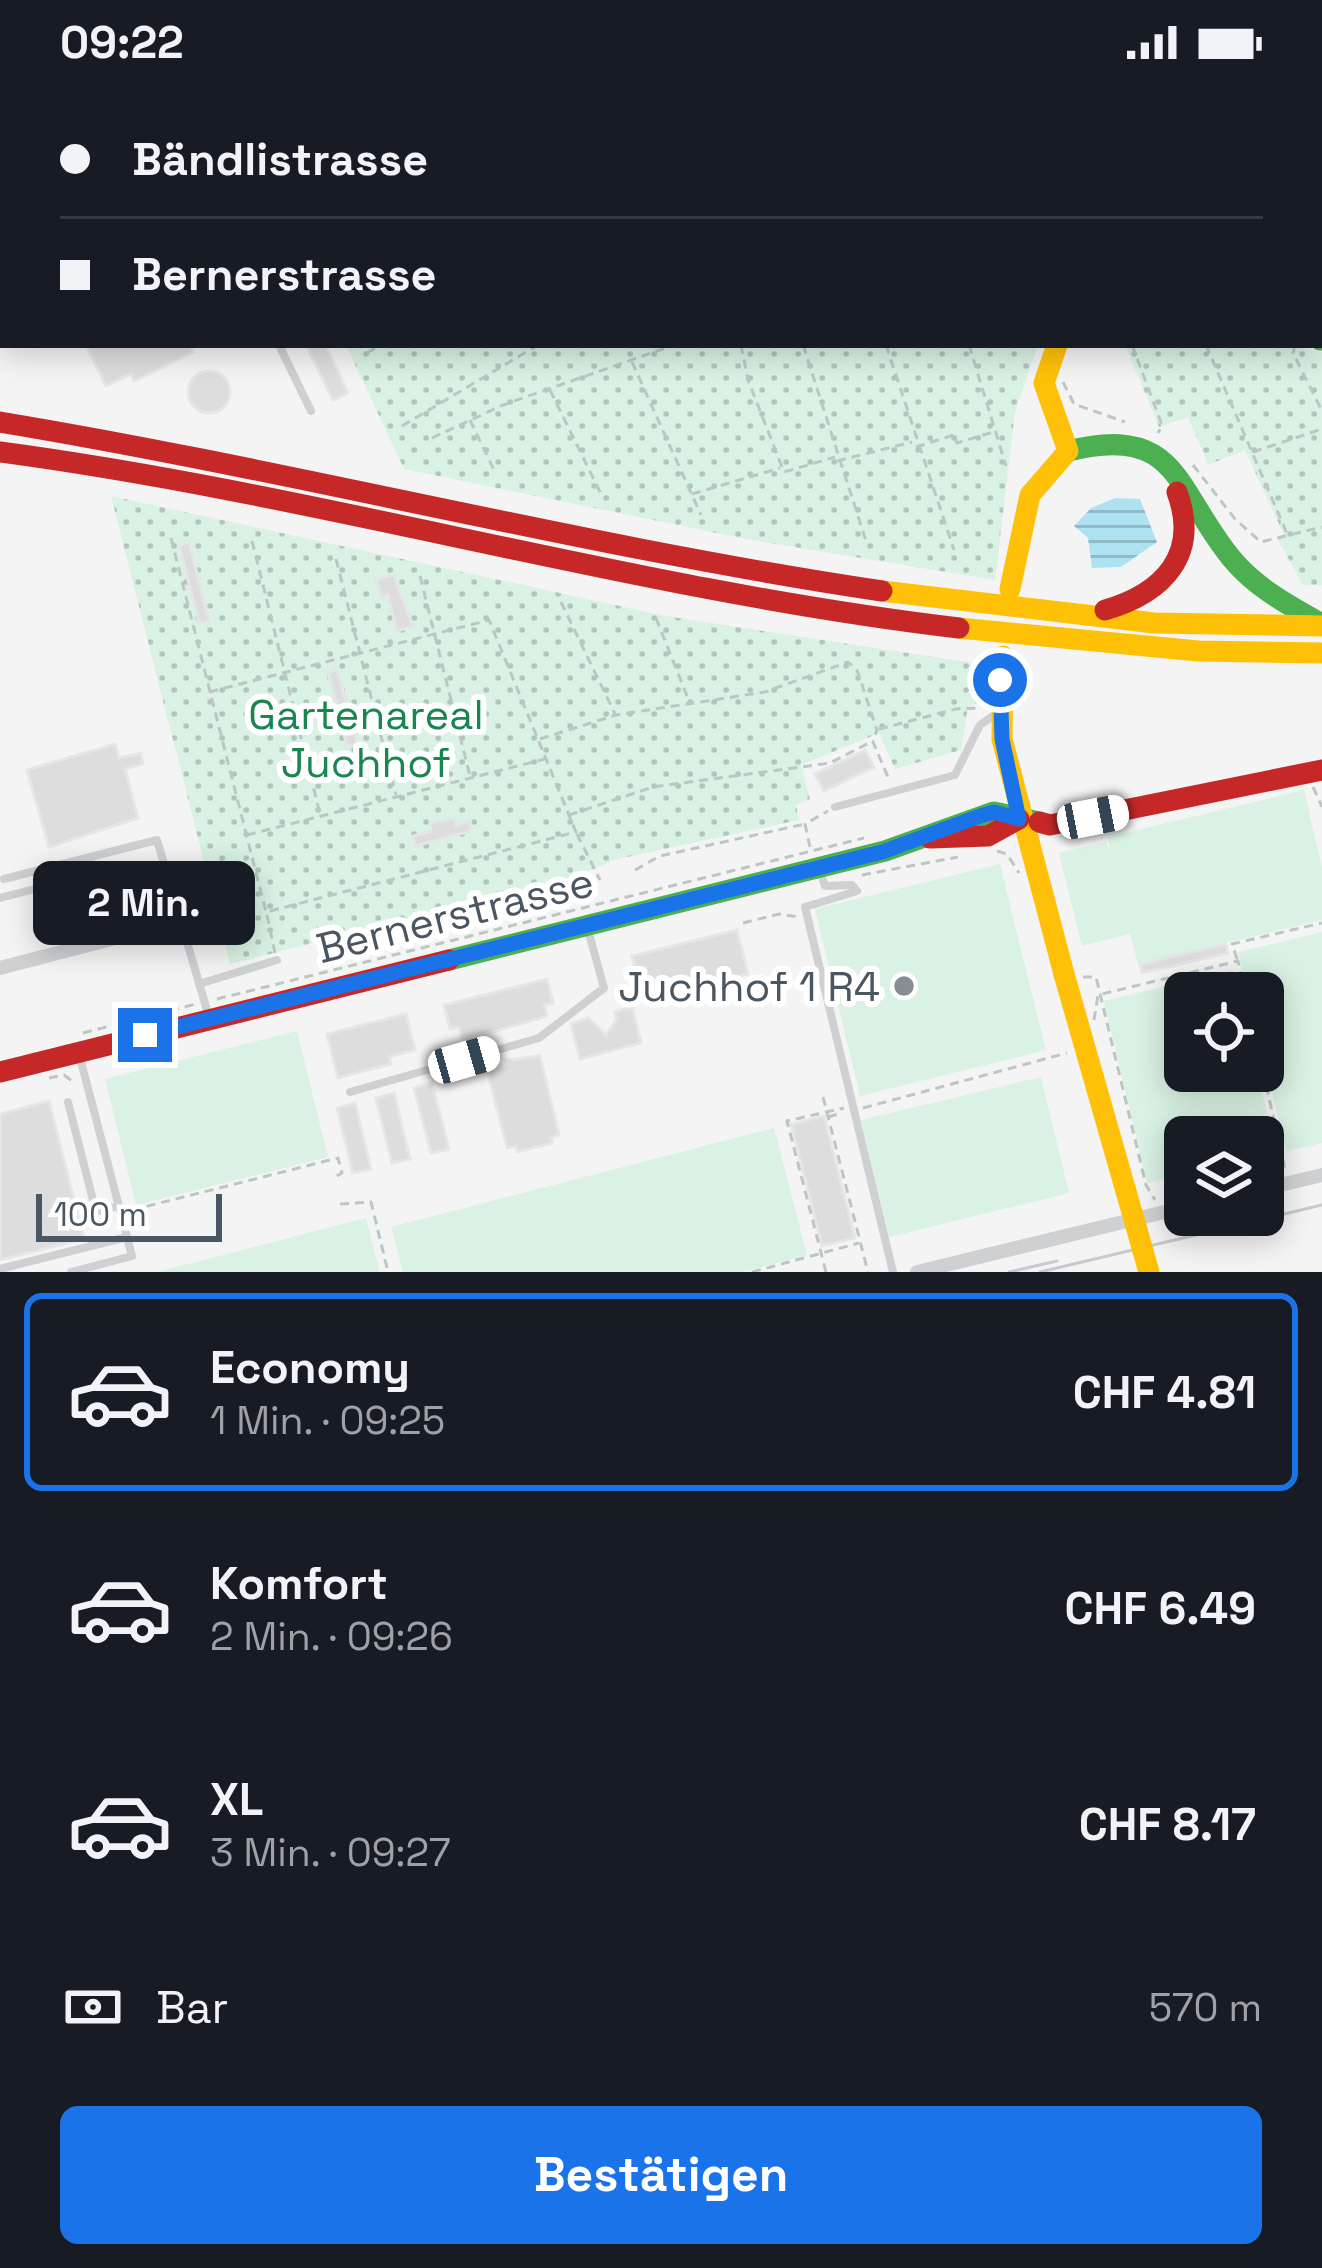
<!DOCTYPE html>
<html lang="de">
<meta charset="utf-8">
<style>
body{margin:0;font-family:"Space Grotesk",sans-serif;background:#20242c;color:#f1f3f6;height:100vh;display:flex;flex-direction:column;font-size:45px;white-space:nowrap}
*{box-sizing:border-box;margin:0}
p{font-size:39px;color:#9ea1a6}
.icon{flex:none;width:66px;height:66px;fill:none;stroke:currentColor;stroke-width:2;stroke-linecap:round;stroke-linejoin:round}
.map{position:relative;height:1188px;overflow:hidden}
.side{display:flex;flex-direction:column;background:#171b24;flex:1}
.side>*{flex:none}
.hud{position:absolute;left:0px;top:0px;width:1323px;height:264px;box-shadow:0 6px 30px #0003;display:grid;align-content:center;height:264px;padding:0 60px;background:#171b24}
.buttons{position:absolute;left:1164px;top:888px;display:grid;gap:24px}
.buttons a{display:grid;place-items:center;width:120px;height:120px;border-radius:18px;background:#171b24;box-shadow:0 6px 30px #0003;font-size:60px}
.scale{position:absolute;left:36px;bottom:30px;width:186px;box-sizing:border-box;padding-left:12px;border:6px solid #4a5661;border-top:0;font-size:33px;line-height:42px;white-space:nowrap;color:#4a5661;-webkit-text-stroke:9px #fff;paint-order:stroke}
.end{position:absolute;width:54px;height:54px;margin:-27px;border:15px solid #1a73e8;background:#fff;box-shadow:0 0 0 6px #fff}
.from{border-radius:50%}
.bubble{position:absolute;height:84px;border-radius:18px;background:#171b24;box-shadow:0 6px 30px #0003;font-size:39px;font-weight:600;line-height:84px;text-align:center}
.car{position:absolute;width:36px;height:72px;margin:-36px -18px;border-radius:15px;box-shadow:0 0 9px 3px #0007;background:linear-gradient(#fff 24%,#345 0 40%,#fff 0 76%,#345 0 86%,#fff 0)}
.hud b{display:flex;align-items:center;gap:42px;height:114px;font-size:45px}
.hud b+b{border-top:3px solid #363941}
.hud i{width:30px;height:30px;background:#f1f3f6}
ul{padding:21px 0 0;list-style:none}
li{display:flex;align-items:center;gap:36px;height:198px;margin:0 24px 18px;padding:0 36px;border:6px solid transparent;border-radius:18px}
li div{flex:1}
li b{display:block;font-size:45px}
li em{font-style:normal;font-weight:600}
li.current{border-color:#1a73e8}
li>.icon{width:108px;height:108px;stroke-width:1.5}
.pay{display:flex;align-items:center;gap:30px;height:132px;padding:0 60px;font-size:45px}
.pay p{margin-inline-start:auto}
.action{display:flex;gap:24px;margin-top:auto;padding:24px 60px}
.action a{flex:1;height:138px;border-radius:18px;background:#1a73e8;color:#fff;font-size:48px;font-weight:600;line-height:138px;text-align:center}
.status{display:flex;justify-content:space-between;align-items:center;height:84px;padding:0 60px;background:#171b24;direction:ltr}
.status svg{height:33px;fill:currentColor}
.map>svg:first-child{display:block}
.park{fill:url(#park-dots)}
.pitch{fill:#d9f2e3}
.water{fill:url(#water-rules)}
.lines{fill:none;stroke-linecap:round;stroke-linejoin:round}
.river{stroke:#aee2f0;stroke-width:21}
.building{fill:#ddddde;stroke:#e5e6e7;stroke-width:3}
.path{stroke:#bcc7c4;stroke-width:3;stroke-dasharray:9 6;stroke-linecap:butt}
.lane{stroke:#ced0d2;stroke-width:8}
.street{stroke:#ced0d2;stroke-width:14}
.fast{stroke:#4caf50;stroke-width:21}
.slow{stroke:#ffc107;stroke-width:21}
.jam{stroke:#c62828;stroke-width:21}
.rail{stroke:#c9cacc;stroke-width:3}
.slow-bridge{stroke:#ffc107;stroke-width:21}
.route{stroke:#1a73e8;stroke-width:15}
.poi-dot{fill:#868d94;stroke:#fff;stroke-width:4.5}
.labels{text-anchor:middle;dominant-baseline:central;stroke-width:12;stroke-linejoin:round;paint-order:stroke}
.park-label{font-size:42px;fill:#17864f;stroke:#fff}
.street-label{font-size:42px;fill:#4a5661;stroke:#fff}
.poi-label{font-size:42px;fill:#4a5661;stroke:#fff;text-anchor:end}
</style>
<div class="status"><b>09:22</b><svg viewBox="0 0 49 12"><path d="M0 12V9h3v3zM5 12V6h3v6zM10 12V3h3v9zM15 12V0h3v12zM26 1h20v11H26zM47 4h2v5h-2z"/></svg></div>
<div class="map">
<svg width="1322" height="1188" viewBox="0 0 1322 1188">
<defs>
<pattern id="park-dots" width="8" height="8" patternUnits="userSpaceOnUse" patternTransform="scale(3)"><rect width="8" height="8" fill="#d9f2e3"/><path d="M2 2h.1M6 6h.1" fill="none" stroke="#b2c7bb" stroke-width="1.8" stroke-linecap="round"/></pattern>
<pattern id="water-rules" width="6" height="5" patternUnits="userSpaceOnUse" patternTransform="scale(3)"><rect width="6" height="5" fill="#aee2f0"/><path d="M0 2.5h6" fill="none" stroke="#90bac6"/></pattern>
</defs>
<rect width="100%" height="100%" fill="#f4f4f4"/>
<!-- park -->
<g class="park">
<path d="M346 261H1038L1015 328 995 496 746 455 404 385Z"/>
<path d="M1125 261H1284L1322 268V501H1303L1278 456 1283 449 1245 366 1208 381 1188 333 1159 343Z"/>
<path d="M111 412 666 532 986 581 982 618 968 622 961 666 895 685 879 649 801 681 810 715 796 721 799 736 618 775 569 794 230 880Z"/>
</g>
<!-- pitch -->
<g class="pitch">
<path d="M1304 706 1322 783V836L1138 880 1130 850 1082 862 1059 769 1106 758 1110 767 1108 753Z"/>
<path d="M1000 780 1046 966 860 1012 815 825Z"/>
<path d="M1322 848V1059L1286 1067 1263 972V909H1248L1238 868Z"/>
<path d="M1233 886 1239 909H1185V987H1257L1276 1068 1263 1072V1053H1185V1090L1147 1099 1104 917Z"/>
<path d="M297 947 328 1073 136 1121 105 995Z"/>
<path d="M1041 993 1069 1109 889 1153 861 1036Z"/>
<path d="M774 1044 807 1171 742 1188H403L391 1143Z"/>
<path d="M366 1134 380 1188H155L165 1186Z"/>
</g>
<!-- water -->
<path class="water" d="M1115 414 1140 415 1157 458 1121 483 1092 484 1088 454 1074 442 1091 424Z"/>
<g class="lines">
<!-- river -->
<path class="river" d="M0 136 3 133"/>
</g>
<!-- building -->
<g class="building">
<path d="M86 261H190L193 268 134 297 131 290 106 302Z"/>
<path d="M306 261H325L348 309 333 316Z"/>
<circle cx="209" cy="308" r="21"/>
<path d="M189 458 209 537 199 539 179 461Z"/>
<path d="M393 490 413 542 397 547 388 511 381 513 376 496Z"/>
<path d="M337 585 358 660 347 662 328 588Z"/>
<path d="M115 660 119 674 141 669 143 680 125 685 138 734 49 763 27 686Z"/>
<path d="M865 666 874 683 824 707 815 690Z"/>
<path d="M455 734 456 741 470 737 471 747 415 762 413 752 431 747 430 739Z"/>
<circle cx="58" cy="841" r="16"/>
<path d="M737 846 748 890 709 900 707 892 642 909 632 872Z"/>
<path d="M1226 860 1228 869 1142 889 1140 880Z"/>
<path d="M547 895 553 919 544 921 547 932 472 954H462L459 943 450 945 444 921Z"/>
<path d="M632 923 641 959 580 975 571 940 588 934 606 951 617 935 615 928Z"/>
<path d="M406 930 415 966 389 973 391 980 338 994 327 950Z"/>
<path d="M540 972 559 1051 551 1053 552 1059 517 1068 516 1062 507 1064 487 985 507 980 505 976Z"/>
<path d="M432 999 449 1065 431 1069 414 1004Z"/>
<path d="M394 1009 410 1075 392 1079 376 1014Z"/>
<path d="M49 1017 84 1155 0 1176V1030Z"/>
<path d="M355 1019 371 1085 353 1089 337 1024Z"/>
<path d="M824 1032 855 1154 822 1162 791 1040Z"/>
</g>
<g class="lines">
<!-- path -->
<g class="path">
<path d="M528 0 530 3"/>
<path d="M757 0 758 3"/>
<path d="M18 3 21 0"/>
<path d="M213 3 215 0"/>
<path d="M307 3 311 0"/>
<path d="M1288 3V0"/>
<path d="M0 22 3 19"/>
<path d="M1320 72H1322"/>
<path d="M1320 101 1322 100"/>
<path d="M1320 195 1322 194"/>
<path d="M0 239 3 236"/>
<path d="M0 260 3 257"/>
<path d="M741 261 748 296 784 388 835 373"/>
<path d="M803 261 867 460"/>
<path d="M886 261 954 466"/>
<path d="M969 261 1006 382"/>
<path d="M1132 261 1162 341 1158 349"/>
<path d="M1206 261 1288 452"/>
<path d="M1295 261 1293 269 1322 327"/>
<path d="M367 269 381 261"/>
<path d="M632 278 701 431"/>
<path d="M1063 298 1074 320 1125 338"/>
<path d="M550 306 601 410"/>
<path d="M470 336 495 388"/>
<path d="M402 342 538 261"/>
<path d="M432 354 503 321 674 261"/>
<path d="M916 363 954 351 957 359 993 348"/>
<path d="M1253 368 1322 345"/>
<path d="M837 377 912 358"/>
<path d="M1193 381 1235 435 1261 458 1322 443"/>
<path d="M692 410 780 384"/>
<path d="M171 454 266 828 576 748 489 536 209 608"/>
<path d="M252 457 320 730"/>
<path d="M336 475 396 711"/>
<path d="M420 492 470 692"/>
<path d="M561 518 615 630"/>
<path d="M656 534 689 617"/>
<path d="M879 645 956 625 981 624"/>
<path d="M540 655 616 631 765 608 848 578 857 586 877 646 873 658 890 698"/>
<path d="M1313 703 1322 723"/>
<path d="M569 731 653 703 830 679 871 658"/>
<path d="M577 750 600 796"/>
<path d="M247 751 545 675"/>
<path d="M810 763 805 740 828 727"/>
<path d="M997 767 1007 770 1019 789"/>
<path d="M635 786 660 772 805 740"/>
<path d="M862 791 958 773"/>
<path d="M267 831 275 869"/>
<path d="M743 839 779 830 799 833"/>
<path d="M1237 875 1232 860 1322 839"/>
<path d="M1083 893H1096L1146 1101 1155 1116"/>
<path d="M217 915 864 754"/>
<path d="M1094 936 1098 911 1238 877 1245 909"/>
<path d="M83 949 196 920"/>
<path d="M1263 987 1285 1085"/>
<path d="M49 994 64 991 72 997"/>
<path d="M823 1013 868 1188"/>
<path d="M863 1024 1067 969"/>
<path d="M828 1033 842 1029"/>
<path d="M340 1120 371 1118 388 1188"/>
<path d="M132 1126 338 1074 342 1089 333 1094"/>
<path d="M752 1188 859 1159"/>
<path d="M826 1188 787 1037 844 1024"/>
</g>
<!-- lane -->
<g class="lane">
<path d="M442 3 447 0"/>
<path d="M279 261 311 327"/>
<path d="M835 723 955 691 980 641 997 629"/>
<path d="M4 795 157 756 209 933"/>
<path d="M823 796 825 802 852 801 857 807 805 823 893 1188"/>
<path d="M0 814 78 794 96 859"/>
<path d="M199 900 277 876"/>
<path d="M350 1008 539 954 604 904 588 846"/>
<path d="M68 1018 96 1128 119 1122"/>
<path d="M0 1185 127 1153"/>
<path d="M71 1188 132 1172 79 970"/>
</g>
<!-- street -->
<g class="street">
<path d="M1067 0 1068 3"/>
<path d="M629 3 635 0"/>
<path d="M0 884 181 837"/>
<path d="M1263 1105 1322 1091"/>
<path d="M917 1188 1185 1123"/>
</g>
<!-- fast -->
<g class="fast">
<path d="M1320 256H1322"/>
<path d="M1068 367C1179 339 1175 406 1232 475 1256 504 1290 522 1322 540"/>
<path d="M449 876 885 767 994 728 1039 738"/>
</g>
<!-- slow -->
<g class="slow">
<path d="M1010 505 1030 411 1068 367 1044 299 1057 261"/>
<path d="M882 507 1154 539 1322 542"/>
<path d="M959 544 1198 567 1322 569"/>
<path d="M1003 572 1002 655 1064 890"/>
</g>
<!-- jam -->
<g class="jam">
<path d="M0 338C295 387 586 463 882 507"/>
<path d="M0 368C322 411 636 506 959 544"/>
<path d="M1105 526C1164 509 1200 470 1177 408"/>
<path d="M1039 738 1050 741 1322 686"/>
<path d="M930 754 988 752 1019 735"/>
<path d="M0 988 449 876"/>
</g>
<!-- rail -->
<g class="rail">
<path d="M1009 1188 1057 1177"/>
<path d="M1040 1188 1322 1121"/>
</g>
<!-- slow-bridge -->
<path class="slow-bridge" d="M1064 890 1149 1188"/>
</g>
<g class="lines">
<!-- route -->
<path class="route" d="M145 951 882 768 980 732 994 728 1019 735 1002 655 1000 596"/>
</g>
<!-- markers -->
<circle class="poi-dot" cx="904" cy="902" r="12"/>
<g class="labels">
<!-- park labels -->
<g class="park-label">
<text x="366" y="630">Gartenareal<tspan x="366" dy="48">Juchhof</tspan></text>
</g>
<!-- street labels -->
<g class="street-label">
<text transform="translate(455 831) rotate(-14)">Bernerstrasse</text>
</g>
<!-- poi labels -->
<g class="poi-label">
<text x="880" y="902">Juchhof 1 R4</text>
</g>
</g>
</svg>
<div class="buttons">
<a><svg class="icon" aria-label="locate" viewBox="0 0 24 24"><circle cx="12" cy="12" r="6"/><path d="M12 2v4M12 18v4M2 12h4M18 12h4"/></svg></a>
<a><svg class="icon" aria-label="layers" viewBox="0 0 24 24"><path d="M12 4l9 5-9 5-9-5zM3 14l9 5 9-5"/></svg></a>
</div>
<div class="scale">100 m</div>
<i class="end from" style="left:1000px;top:596px"></i>
<i class="end" style="left:145px;top:951px"></i>
<div class="bubble" style="left:33px;top:777px;width:222px">2 Min.</div>
<i class="car" style="left:1093px;top:733px;rotate:79deg"></i>
<i class="car" style="left:464px;top:976px;rotate:74deg"></i>
<div class="hud">
<b><i class="from"></i>Bändlistrasse</b>
<b><i></i>Bernerstrasse</b>
</div>
</div>
<section class="side">
<ul>
<li class="current"><svg class="icon" aria-label="car" viewBox="0 0 24 24"><path d="M5 17H2v-5l4-1 3-4h7l3 4 3 1v5h-3M9 17h6M6 11h13"/><circle cx="7" cy="17" r="2"/><circle cx="17" cy="17" r="2"/></svg><div><b>Economy</b><p>1 Min. · 09:25</p></div><em>CHF 4.81</em></li>
<li><svg class="icon" aria-label="car" viewBox="0 0 24 24"><path d="M5 17H2v-5l4-1 3-4h7l3 4 3 1v5h-3M9 17h6M6 11h13"/><circle cx="7" cy="17" r="2"/><circle cx="17" cy="17" r="2"/></svg><div><b>Komfort</b><p>2 Min. · 09:26</p></div><em>CHF 6.49</em></li>
<li><svg class="icon" aria-label="car" viewBox="0 0 24 24"><path d="M5 17H2v-5l4-1 3-4h7l3 4 3 1v5h-3M9 17h6M6 11h13"/><circle cx="7" cy="17" r="2"/><circle cx="17" cy="17" r="2"/></svg><div><b>XL</b><p>3 Min. · 09:27</p></div><em>CHF 8.17</em></li>
</ul>
<div class="pay"><svg class="icon" aria-label="cash" viewBox="0 0 24 24"><path d="M3 7h18v10H3z"/><circle cx="12" cy="12" r="2"/></svg>Bar<p>570 m</p></div>
<div class="action"><a>Bestätigen</a></div>
</section>
